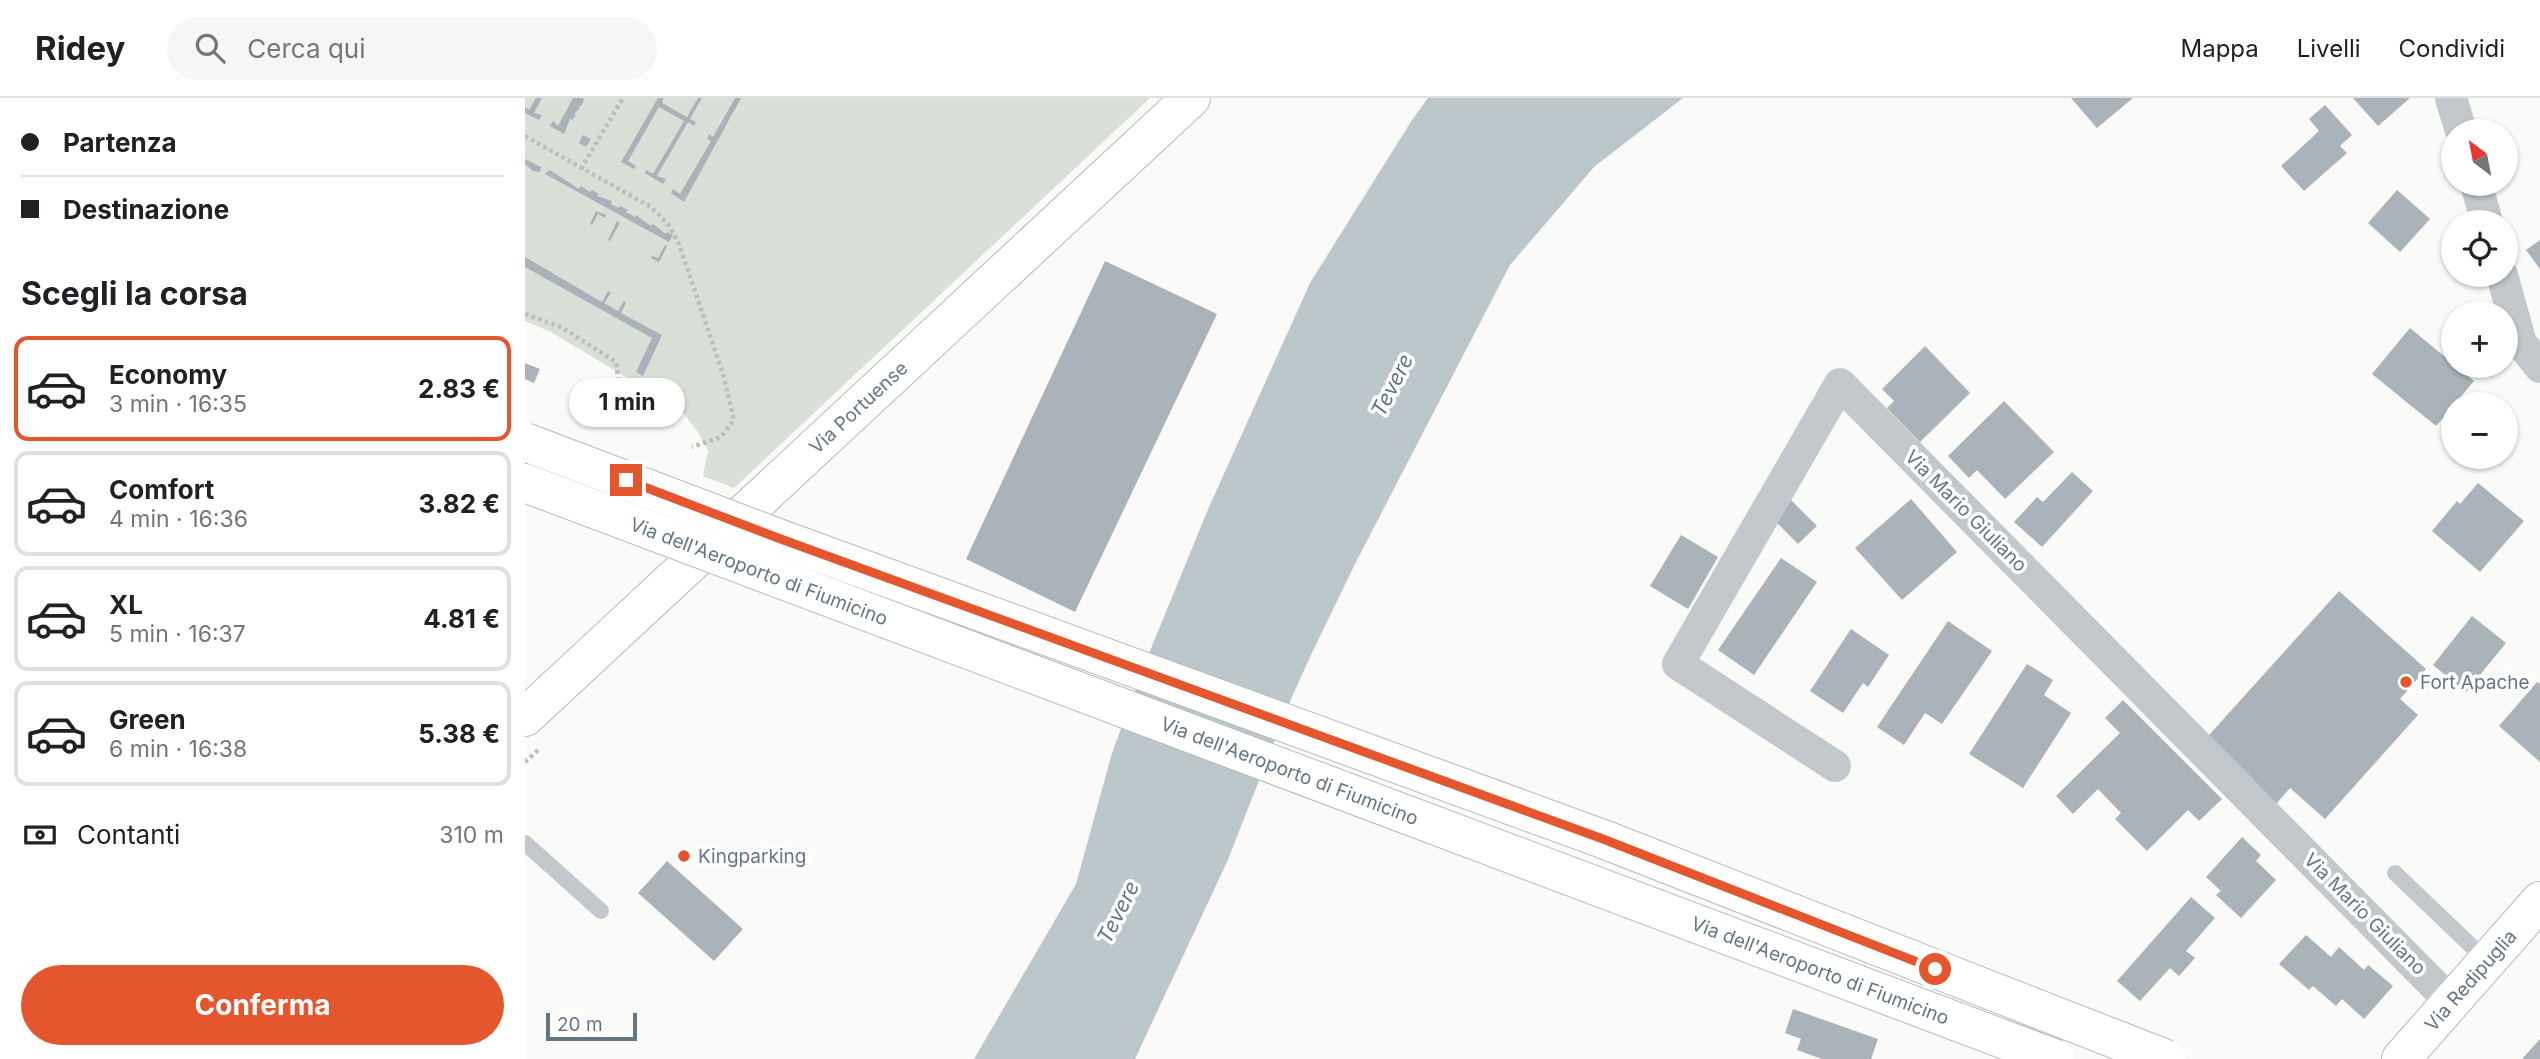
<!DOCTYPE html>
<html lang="it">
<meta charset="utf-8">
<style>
body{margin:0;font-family:Inter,sans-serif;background:#f6f6f6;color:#202124;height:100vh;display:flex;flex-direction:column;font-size:26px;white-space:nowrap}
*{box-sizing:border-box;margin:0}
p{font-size:23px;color:#757577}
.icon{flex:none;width:38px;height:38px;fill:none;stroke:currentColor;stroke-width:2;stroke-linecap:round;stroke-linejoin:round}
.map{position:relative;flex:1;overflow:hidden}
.details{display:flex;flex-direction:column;background:#fff;width:525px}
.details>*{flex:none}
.top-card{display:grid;align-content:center;height:154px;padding:0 21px;background:#fff}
.needle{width:46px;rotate:328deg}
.buttons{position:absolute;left:1916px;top:21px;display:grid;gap:14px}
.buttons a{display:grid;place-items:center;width:77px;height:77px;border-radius:50%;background:#fff;box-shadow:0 2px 5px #0004;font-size:35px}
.scale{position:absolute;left:21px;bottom:18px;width:91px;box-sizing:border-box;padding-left:7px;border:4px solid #657683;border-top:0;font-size:19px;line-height:24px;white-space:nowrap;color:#657683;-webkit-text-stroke:5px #fff;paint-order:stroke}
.end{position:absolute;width:32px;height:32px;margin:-16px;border:9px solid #e4572e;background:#fff;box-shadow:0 0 0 4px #fff}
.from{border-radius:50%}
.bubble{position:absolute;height:49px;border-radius:24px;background:#fff;box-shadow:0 2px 5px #0004;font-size:23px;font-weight:700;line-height:49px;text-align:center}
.top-card b{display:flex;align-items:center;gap:24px;height:66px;font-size:26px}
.top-card b+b{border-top:2px solid #e0e0e0}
.top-card i{width:18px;height:18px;background:#202124}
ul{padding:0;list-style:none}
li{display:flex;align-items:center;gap:21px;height:105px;margin:0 14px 10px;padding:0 7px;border:4px solid #e0e0e0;border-radius:14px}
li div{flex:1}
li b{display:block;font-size:26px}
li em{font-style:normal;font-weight:700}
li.active{border-color:#e4572e}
li>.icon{width:63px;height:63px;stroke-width:1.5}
h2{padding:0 21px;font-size:32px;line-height:84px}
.pay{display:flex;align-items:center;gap:18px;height:77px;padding:0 21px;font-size:26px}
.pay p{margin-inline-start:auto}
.primary-button{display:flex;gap:14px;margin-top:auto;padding:14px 21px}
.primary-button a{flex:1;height:80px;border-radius:42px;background:#e4572e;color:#fff;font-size:28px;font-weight:700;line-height:80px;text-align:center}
header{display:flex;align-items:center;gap:42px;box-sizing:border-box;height:98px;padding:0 35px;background:#fff;border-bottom:2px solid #e0e0e0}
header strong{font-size:33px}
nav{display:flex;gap:38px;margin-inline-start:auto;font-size:24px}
.search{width:490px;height:63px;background:#f6f6f6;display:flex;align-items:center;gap:18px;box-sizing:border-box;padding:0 24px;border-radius:38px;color:#757577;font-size:26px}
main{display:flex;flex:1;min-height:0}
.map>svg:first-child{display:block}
.green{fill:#dadfd7}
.water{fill:#bbc7cb}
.building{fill:#aab3b9}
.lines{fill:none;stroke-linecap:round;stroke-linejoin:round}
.secondary-casing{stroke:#b3babf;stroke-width:40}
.path{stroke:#bbbfc2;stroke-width:4.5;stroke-dasharray:3.5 3.5;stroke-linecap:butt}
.lane{stroke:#c3c8cc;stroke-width:16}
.street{stroke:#c3c8cc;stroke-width:32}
.secondary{stroke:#fff;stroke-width:38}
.primary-bridge-casing{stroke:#b5babe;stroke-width:40;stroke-linecap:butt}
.primary-bridge{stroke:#fff;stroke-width:38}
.route{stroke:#e4572e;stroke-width:9}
.poi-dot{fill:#e4572e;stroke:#fff;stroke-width:2.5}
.labels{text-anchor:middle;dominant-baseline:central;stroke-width:7;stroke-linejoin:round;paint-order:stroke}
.street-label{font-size:19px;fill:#657683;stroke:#fff}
.poi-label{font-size:19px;fill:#657683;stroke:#fff;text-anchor:start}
.water-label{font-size:21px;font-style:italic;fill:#60757c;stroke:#fff}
</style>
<header>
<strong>Ridey</strong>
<div class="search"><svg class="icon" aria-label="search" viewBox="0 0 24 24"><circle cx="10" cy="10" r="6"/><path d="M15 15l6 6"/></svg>Cerca qui</div>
<nav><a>Mappa</a><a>Livelli</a><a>Condividi</a></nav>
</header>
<main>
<section class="details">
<div class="top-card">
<b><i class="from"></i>Partenza</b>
<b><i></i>Destinazione</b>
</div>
<h2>Scegli la corsa</h2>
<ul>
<li class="active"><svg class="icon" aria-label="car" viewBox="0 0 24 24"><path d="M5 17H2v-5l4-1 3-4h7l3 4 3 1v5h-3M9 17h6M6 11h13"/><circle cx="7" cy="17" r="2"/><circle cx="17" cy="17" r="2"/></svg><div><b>Economy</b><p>3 min · 16:35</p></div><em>2.83 €</em></li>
<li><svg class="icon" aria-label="car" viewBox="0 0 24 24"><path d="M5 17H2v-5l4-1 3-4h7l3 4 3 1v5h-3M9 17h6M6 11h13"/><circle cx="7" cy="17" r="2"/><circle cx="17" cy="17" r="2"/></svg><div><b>Comfort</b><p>4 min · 16:36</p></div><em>3.82 €</em></li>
<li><svg class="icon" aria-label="car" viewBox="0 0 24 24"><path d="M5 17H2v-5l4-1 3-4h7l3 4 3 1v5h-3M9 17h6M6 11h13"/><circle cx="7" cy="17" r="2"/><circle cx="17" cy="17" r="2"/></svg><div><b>XL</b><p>5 min · 16:37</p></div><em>4.81 €</em></li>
<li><svg class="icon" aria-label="car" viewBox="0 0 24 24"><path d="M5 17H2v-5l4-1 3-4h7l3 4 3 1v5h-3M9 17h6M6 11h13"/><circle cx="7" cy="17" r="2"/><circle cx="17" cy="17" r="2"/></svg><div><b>Green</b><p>6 min · 16:38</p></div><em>5.38 €</em></li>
</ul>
<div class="pay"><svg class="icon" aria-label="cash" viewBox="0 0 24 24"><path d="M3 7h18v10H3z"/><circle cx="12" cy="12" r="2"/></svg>Contanti<p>310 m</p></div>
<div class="primary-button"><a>Conferma</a></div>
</section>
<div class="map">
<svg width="2015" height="961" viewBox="0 0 2015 961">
<rect width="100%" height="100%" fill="#fafaf8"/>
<!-- green -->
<path class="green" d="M0 0H625L209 390 178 378 183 353 173 334 157 313 26 234 0 223Z"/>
<!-- water -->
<path class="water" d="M903 0H1158L1069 69 985 167 830 466 785 559 766 601 702 764 610 961H449L551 786 587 655 627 548 684 409 785 185 887 22Z"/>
<!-- building -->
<g class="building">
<path d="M11 0H17L9 15 17 17 14 22 0 15V9L4 12Z"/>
<path d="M48 0H58L59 2 56 8 53 9 55 10 49 16 51 17 47 22 45 21 39 36 25 28 28 23 33 28Z"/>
<path d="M133 0H139L137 5 162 19 173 0H177L165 21 171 24 169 28 163 24 132 78 141 81 138 86 120 75 121 72 128 76 159 23 134 9 103 63 111 68 109 71 96 64Z"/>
<path d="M210 0H216L159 104 146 95 148 91 155 96 186 43 182 41 184 36 188 39Z"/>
<path d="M1546 0H1608L1572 30Z"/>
<path d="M1828 0H1885L1853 28Z"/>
<path d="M1800 7 1827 37 1815 48 1822 55 1779 93 1756 68 1794 33 1784 21Z"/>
<path d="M58 37 66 41 61 49 54 45Z"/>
<path d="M0 61 16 69 15 74 8 73 0 66Z"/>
<path d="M25 72 54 91 56 88 65 94 67 92 74 96 72 98 87 103 86 106 94 110 95 108 103 112 101 114 110 119 111 117 126 128 128 126 141 136 142 134 148 137 144 144 20 76Z"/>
<path d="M1872 92 1905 121 1875 154 1843 125Z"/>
<path d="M71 113 81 117 80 120 73 116 67 127 65 126Z"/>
<path d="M92 123 95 125 85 143 83 142Z"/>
<path d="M2015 142V171L2001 152Z"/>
<path d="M140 147 142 149 134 164 126 160 127 158 133 160Z"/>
<path d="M0 159 77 204 83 193 86 195 79 205 93 213 99 203 101 205 96 215 137 237 118 278 111 274 127 240 0 169Z"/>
<path d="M580 163 692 216 550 514 441 461Z"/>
<path d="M1885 230 1949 283 1911 328 1847 276Z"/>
<path d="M1400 248 1445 295 1395 344 1362 310 1369 303 1357 291Z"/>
<path d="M0 265 15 271 9 285 0 281Z"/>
<path d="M1479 303 1529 354 1480 401 1452 372 1444 380 1423 358Z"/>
<path d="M1547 374 1568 393 1517 449 1489 424 1512 399 1518 404Z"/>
<path d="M1953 385 1999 423 1955 474 1907 433 1932 403 1935 406Z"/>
<path d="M1386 401 1432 454 1377 502 1330 450Z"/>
<path d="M1266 402 1292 428 1273 446 1247 420Z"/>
<path d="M1156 437 1193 459 1163 511 1125 488Z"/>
<path d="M1256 460 1292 484 1229 577 1193 552Z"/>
<path d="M1814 493 1901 571 1875 601 1893 617 1800 721 1765 690 1746 712 1675 647Z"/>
<path d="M1947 518 1981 545 1941 594 1908 567Z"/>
<path d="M1423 523 1467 553 1417 626 1400 615 1379 647 1352 629Z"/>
<path d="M1326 531 1364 557 1343 589 1338 585 1318 615 1285 593Z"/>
<path d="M1502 566 1528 582 1519 597 1546 615 1498 690 1444 656Z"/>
<path d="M2012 584 2015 586V664L1974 628Z"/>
<path d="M1598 602 1697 701 1674 723 1663 712 1622 753 1590 721 1596 715 1573 691 1548 716 1531 698 1595 635 1580 620Z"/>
<path d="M1717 739 1736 757 1731 763 1751 782 1716 820 1691 797 1696 793 1681 779Z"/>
<path d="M142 763 218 831 189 863 113 795Z"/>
<path d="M1666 799 1690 820 1661 853 1670 860 1654 878 1645 870 1615 903 1592 883Z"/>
<path d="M1781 837 1806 859 1814 849 1839 872 1843 867 1868 888 1839 921 1817 901 1811 908 1788 888 1784 892 1754 866Z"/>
<path d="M1268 911 1353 941 1346 961H1297L1272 952 1276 941 1260 935Z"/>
<path d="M2015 941V961H1997Z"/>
</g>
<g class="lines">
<!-- secondary casing -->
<g class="secondary-casing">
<g id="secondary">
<path id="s1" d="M0 619 666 0"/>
<path id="s2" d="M1876 961 2015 803"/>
</g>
</g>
<!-- path -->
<g class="path">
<path d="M0 38 126 109 143 126 154 146 198 276 209 322 196 339 167 349"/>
<path d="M56 71 98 0"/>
<path d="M0 216 36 229 91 264 95 293"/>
<path d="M0 664 13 652"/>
</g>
<!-- lane -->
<g class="lane">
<path d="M0 745 76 813"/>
<path d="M1870 775 1962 863"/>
</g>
<!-- street -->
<g class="street">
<path d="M1926 0 1936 33"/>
<path d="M1951 86 1962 124"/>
<path d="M1977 177 1996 245 2015 269"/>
<path d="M1310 668 1153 566 1315 286 1926 904"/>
</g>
<!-- secondary -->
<use href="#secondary" class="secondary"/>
<!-- primary-bridge casing -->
<g class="primary-bridge-casing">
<g id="primary-bridge">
<path d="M0 344 253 440 1078 741 1641 961"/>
<path id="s3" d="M0 385 1531 961"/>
</g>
</g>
<!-- primary-bridge -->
<use href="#primary-bridge" class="primary-bridge"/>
</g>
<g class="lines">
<!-- route -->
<path class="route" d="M101 382 253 440 1078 741 1410 871"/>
</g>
<!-- markers -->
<g class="poi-dot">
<circle cx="1881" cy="584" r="7"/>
<circle cx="159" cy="758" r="7"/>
</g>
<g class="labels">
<!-- street labels -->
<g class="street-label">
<text stroke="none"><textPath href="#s1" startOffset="455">Via Portuense</textPath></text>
<text transform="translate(1441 413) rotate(45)">Via Mario Giuliano</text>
<text stroke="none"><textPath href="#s3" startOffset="250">Via dell'Aeroporto di Fiumicino</textPath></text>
<text stroke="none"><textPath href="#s3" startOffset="817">Via dell'Aeroporto di Fiumicino</textPath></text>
<text transform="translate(1840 816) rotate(45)">Via Mario Giuliano</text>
<text stroke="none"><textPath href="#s3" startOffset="1384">Via dell'Aeroporto di Fiumicino</textPath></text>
<text stroke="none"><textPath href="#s2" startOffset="105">Via Redipuglia</textPath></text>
</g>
<!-- poi labels -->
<g class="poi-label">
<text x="1895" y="584">Fort Apache</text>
<text x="173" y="758">Kingparking</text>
</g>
<!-- water labels -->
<g class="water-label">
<text transform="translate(867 287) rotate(-63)">Tevere</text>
<text transform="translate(593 814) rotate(-63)">Tevere</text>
</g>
</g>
</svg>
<div class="buttons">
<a><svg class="needle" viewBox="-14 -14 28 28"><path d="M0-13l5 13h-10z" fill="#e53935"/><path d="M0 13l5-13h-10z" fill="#757577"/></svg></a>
<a><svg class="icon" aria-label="locate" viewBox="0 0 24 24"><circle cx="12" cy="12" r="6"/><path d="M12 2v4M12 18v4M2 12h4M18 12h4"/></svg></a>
<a>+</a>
<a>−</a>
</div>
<div class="scale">20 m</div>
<i class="end from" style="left:1410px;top:871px"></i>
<i class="end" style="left:101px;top:382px"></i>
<div class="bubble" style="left:44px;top:280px;width:116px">1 min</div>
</div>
</main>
